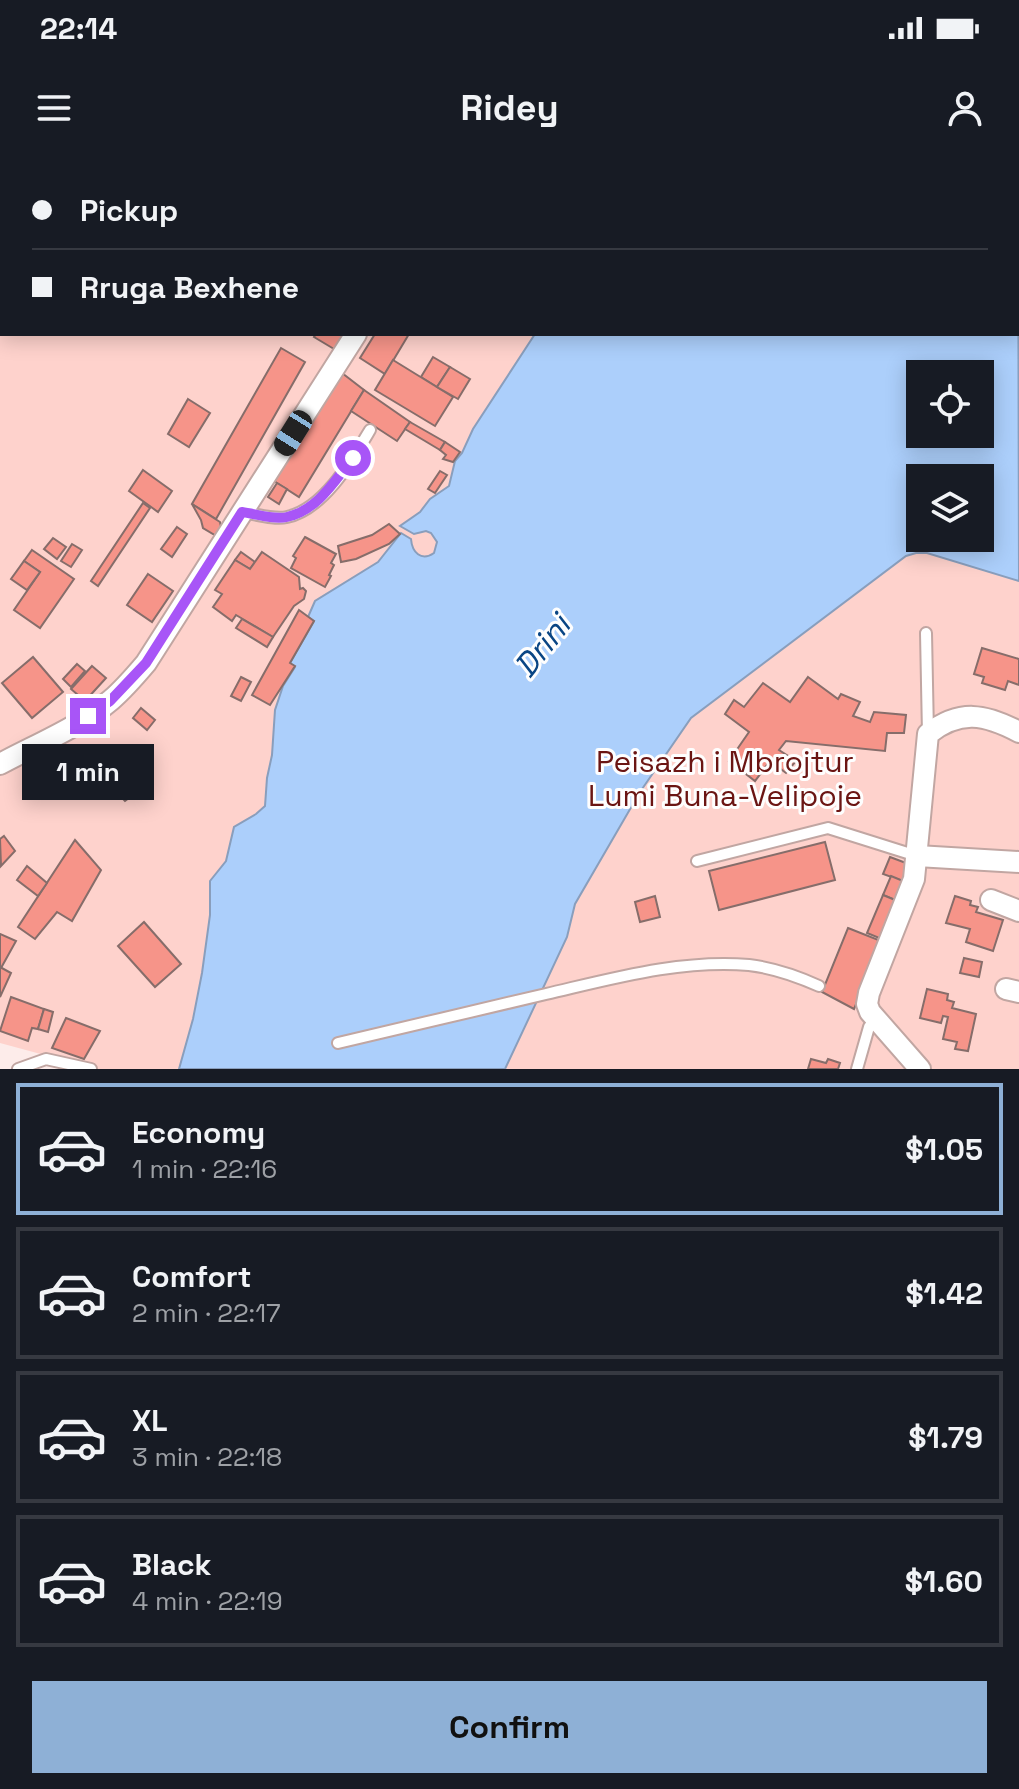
<!DOCTYPE html>
<meta charset="utf-8">
<style>
body{margin:0;font-family:"Space Grotesk",sans-serif;background:#20242c;color:#f1f3f6;height:100vh;display:flex;flex-direction:column;font-size:30px;white-space:nowrap}
*{box-sizing:border-box;margin:0}
p{font-size:26px;color:#9ea1a6}
.icon{flex:none;width:44px;height:44px;fill:none;stroke:currentColor;stroke-width:2;stroke-linecap:round;stroke-linejoin:round}
.map{position:relative;height:909px;overflow:hidden}
.panel{display:flex;flex-direction:column;background:#171b24;flex:1}
.panel>*{flex:none}
.banner{position:absolute;left:0px;top:0px;width:1020px;height:176px;box-shadow:0 4px 20px #0003;display:grid;align-content:center;height:176px;padding:0 32px;background:#171b24}
.buttons{position:absolute;left:906px;top:200px;display:grid;gap:16px}
.buttons a{display:grid;place-items:center;width:88px;height:88px;border-radius:0px;background:#171b24;box-shadow:0 4px 20px #0003;font-size:40px}
.end{position:absolute;width:36px;height:36px;margin:-18px;border:10px solid #a855f7;background:#fff;box-shadow:0 0 0 4px #fff}
.from{border-radius:50%}
.bubble{position:absolute;height:56px;border-radius:0px;background:#171b24;box-shadow:0 4px 20px #0003;font-size:26px;font-weight:600;line-height:56px;text-align:center}
.car{position:absolute;width:24px;height:48px;margin:-24px -12px;border-radius:10px;box-shadow:0 0 6px 2px #0007;background:linear-gradient(#222 24%,#8ab4d8 0 40%,#222 0 76%,#8ab4d8 0 86%,#222 0)}
.banner b{display:flex;align-items:center;gap:28px;height:76px;font-size:30px}
.banner b+b{border-top:2px solid #363941}
.banner i{width:20px;height:20px;background:#f1f3f6}
ul{padding:14px 0 0;list-style:none}
li{display:flex;align-items:center;gap:24px;height:132px;margin:0 16px 12px;padding:0 16px;border:4px solid #363941;border-radius:0px}
li div{flex:1}
li b{display:block;font-size:30px}
li em{font-style:normal;font-weight:600}
li.active{border-color:#8eb0d6}
li>.icon{width:72px;height:72px;stroke-width:1.5}
.cta{display:flex;gap:16px;margin-top:auto;padding:16px 32px}
.cta a{flex:1;height:92px;border-radius:0px;background:#8eb0d6;color:#111;font-size:32px;font-weight:600;line-height:92px;text-align:center}
.status{display:flex;justify-content:space-between;align-items:center;height:56px;padding:0 40px;background:#171b24;direction:ltr}
.status svg{height:22px;fill:currentColor}
header{display:flex;justify-content:space-between;align-items:center;height:104px;padding:0 32px;background:#171b24;font-size:36px;font-weight:600}
.map>svg:first-child{display:block}
.green{fill:#fed2cc;fill-rule:evenodd}
.water{fill:#accffb;stroke:#899ebc;stroke-width:2;fill-rule:evenodd}
.building{fill:#f69489;stroke:#866d6a;stroke-width:2}
.lines{fill:none;stroke-linecap:round;stroke-linejoin:round}
.lane-casing{stroke:#c1a6a2;stroke-width:14}
.street-casing{stroke:#c1a6a2;stroke-width:24}
.lane{stroke:#fff;stroke-width:10}
.street{stroke:#fff;stroke-width:20}
.route{stroke:#a855f7;stroke-width:10}
.labels{text-anchor:middle;dominant-baseline:central;stroke-width:6;stroke-linejoin:round;paint-order:stroke}
.park-label{font-size:30px;fill:#6b1513;stroke:#fefefe}
.water-label{font-size:32px;font-style:italic;fill:#094584;stroke:#fefefe}
</style>
<div class="status"><b>22:14</b><svg viewBox="0 0 49 12"><path d="M0 12V9h3v3zM5 12V6h3v6zM10 12V3h3v9zM15 12V0h3v12zM26 1h20v11H26zM47 4h2v5h-2z"/></svg></div>
<header><svg class="icon" aria-label="menu" viewBox="0 0 24 24"><path d="M4 6h16M4 12h16M4 18h16"/></svg>Ridey<svg class="icon" aria-label="person" viewBox="0 0 24 24"><circle cx="12" cy="8" r="4"/><path d="M4 21q1-7 8-7t8 7"/></svg></header>
<div class="map">
<svg width="1019" height="909" viewBox="0 0 1019 909">
<rect width="100%" height="100%" fill="#fdecea"/>
<!-- green -->
<g class="green">
<path d="M0 0H971L969 2H2V174H776L206 909H96L0 883Z"/>
<path d="M984 0H1019V909H217L788 174H1018V2H982ZM920 214H980V274H920ZM920 318H980V378H920Z"/>
</g>
<!-- water -->
<path class="water" d="M1018 8 1019 421 927 393H916L906 396 691 558 640 632 575 744 567 777 505 909H179L193 859 202 813 210 755V721L226 701 234 667 256 654 265 646 267 618 272 595 275 550 283 526 295 507 290 503 314 461 308 457 315 441 378 402 401 373 411 379C412 392 421 402 434 393L437 382 431 373 426 371 414 374 400 366 420 352 430 339 449 326 455 301 462 293 473 269 535 174H1018ZM920 214H980V274H920ZM920 318H980V378H920Z"/>
<!-- building -->
<g class="building">
<path d="M316 174H350L339 192 314 177Z"/>
<path d="M375 174H409L385 214 360 198Z"/>
<path d="M281 188 305 202 216 359 192 344Z"/>
<path d="M433 197 450 207 437 227 421 217Z"/>
<path d="M393 200 453 237 435 266 375 230Z"/>
<path d="M450 207 470 219 458 239 437 227Z"/>
<path d="M342 213 364 230 299 337 274 321Z"/>
<path d="M364 230 410 262 397 281 351 251Z"/>
<path d="M188 239 210 253 189 287 168 274Z"/>
<path d="M410 262 445 282 440 290 405 269Z"/>
<path d="M445 282 460 292 453 302 443 299 446 295 440 290Z"/>
<path d="M143 310 172 331 158 352 129 331Z"/>
<path d="M440 311 447 315 435 333 428 329Z"/>
<path d="M277 323 287 329 279 344 268 337Z"/>
<path d="M143 343 150 348 98 426 91 421Z"/>
<path d="M192 344 220 362 221 367 218 377 203 368 201 360Z"/>
<path d="M389 364 400 374 389 384 356 399 341 402 338 386 372 375Z"/>
<path d="M177 367 187 374 172 397 161 389Z"/>
<path d="M305 377 336 394 331 403 334 405 329 415 331 416 325 427 291 408 296 398 293 396Z"/>
<path d="M53 378 66 387 57 399 44 389Z"/>
<path d="M72 384 82 390 71 407 61 401Z"/>
<path d="M32 390 74 419 40 468 14 450 40 412 24 401Z"/>
<path d="M241 392 255 402 250 409 235 400Z"/>
<path d="M262 392 299 417 300 429 303 428 306 431 304 439 294 446 273 477 236 455 232 461 213 447 222 434 215 430 235 400 250 409Z"/>
<path d="M24 401 40 412 27 430 11 419Z"/>
<path d="M148 414 173 431 152 462 127 445Z"/>
<path d="M299 450 314 461 290 503 295 506 270 545 252 535Z"/>
<path d="M242 459 273 477 267 487 236 468Z"/>
<path d="M982 488 1019 499V525L1008 521 1005 530 982 523 984 517 974 514Z"/>
<path d="M33 497 63 532 32 558 2 523Z"/>
<path d="M77 504 85 511 71 527 63 519Z"/>
<path d="M92 506 106 518 85 541 71 529Z"/>
<path d="M241 517 251 522 241 541 231 536Z"/>
<path d="M808 517 838 539 841 534 860 542 853 556 870 562 874 552 906 555 904 573H887L885 591 786 581 779 590 796 601 786 613 770 601 755 621 729 601 749 572 725 554 734 540 744 547 763 523 790 542Z"/>
<path d="M141 548 155 560 147 570 133 558Z"/>
<path d="M126 587 152 614 133 635 125 641 99 614Z"/>
<path d="M4 676 15 691 1 706 0 679Z"/>
<path d="M75 680 101 710 72 761 57 752 35 779 18 767Z"/>
<path d="M825 682 835 720 719 750 709 711Z"/>
<path d="M890 697 906 703 908 723 883 714Z"/>
<path d="M27 706 47 723 38 736 17 720Z"/>
<path d="M891 716 908 723 900 742 883 735Z"/>
<path d="M883 735 900 742 884 780 867 773Z"/>
<path d="M655 736 660 757 640 762 635 742Z"/>
<path d="M955 736 971 741 970 745 978 747 976 752 1003 760 993 791 966 782 970 769 946 763Z"/>
<path d="M144 762 181 804 155 827 118 786Z"/>
<path d="M848 768 881 781 854 849 822 832Z"/>
<path d="M0 774 16 781 1 808 0 807Z"/>
<path d="M964 798 982 802 979 817 960 813Z"/>
<path d="M0 807 11 813 0 837Z"/>
<path d="M927 829 948 834 947 840 954 842 952 848 976 854 968 891 955 889 957 882 943 879 948 857 943 856 941 863 920 858Z"/>
<path d="M11 837 44 849 38 869 32 868 28 881 0 871Z"/>
<path d="M44 849 53 852 48 872 38 869Z"/>
<path d="M66 858 100 871 84 899 52 888Z"/>
<path d="M811 899 826 903 828 899 840 903 838 909H808Z"/>
</g>
<g class="lines">
<!-- lane casing -->
<g class="lane-casing">
<g id="lane">
<path d="M242 352C256 354 274 360 287 357 324 349 352 300 370 270"/>
<path d="M926 473 928 574"/>
<path d="M697 701 828 668 917 696"/>
<path d="M338 883C407 867 477 850 546 834 611 819 681 799 749 805 774 808 797 816 819 826"/>
<path d="M18 909 46 899 91 909"/>
<path d="M857 909 869 867 875 859"/>
</g>
</g>
<!-- street casing -->
<g class="street-casing">
<g id="street">
<path d="M455 2 456 0"/>
<path d="M0 604C37 584 78 568 111 540 124 529 135 516 146 503L356 174"/>
<path d="M917 696 1019 702"/>
<path d="M991 740 1019 751"/>
<path d="M1006 829 1019 832"/>
<path d="M920 909 870 852 867 844 869 833 914 719 928 574C960 549 985 554 1019 572"/>
</g>
</g>
<!-- lane -->
<use href="#lane" class="lane"/>
<!-- street -->
<use href="#street" class="street"/>
</g>
<g class="lines">
<!-- route -->
<path class="route" d="M88 556 110 541 146 503 242 352C256 354 274 360 287 357 318 350 335 320 353 298"/>
</g>
<g class="labels">
<!-- park labels -->
<g class="park-label">
<text x="725" y="601">Peisazh i Mbrojtur<tspan x="725" dy="34">Lumi Buna-Velipoje</tspan></text>
</g>
<!-- water labels -->
<g class="water-label">
<text transform="translate(542 486) rotate(-52)">Drini</text>
</g>
</g>
</svg>
<div class="buttons">
<a><svg class="icon" aria-label="locate" viewBox="0 0 24 24"><circle cx="12" cy="12" r="6"/><path d="M12 2v4M12 18v4M2 12h4M18 12h4"/></svg></a>
<a><svg class="icon" aria-label="layers" viewBox="0 0 24 24"><path d="M12 4l9 5-9 5-9-5zM3 14l9 5 9-5"/></svg></a>
</div>
<i class="end from" style="left:353px;top:298px"></i>
<i class="end" style="left:88px;top:556px"></i>
<div class="bubble" style="left:22px;top:584px;width:132px">1 min</div>
<i class="car" style="left:293px;top:273px;rotate:212deg"></i>
<div class="banner">
<b><i class="from"></i>Pickup</b>
<b><i></i>Rruga Bexhene</b>
</div>
</div>
<section class="panel">
<ul>
<li class="active"><svg class="icon" aria-label="car" viewBox="0 0 24 24"><path d="M5 17H2v-5l4-1 3-4h7l3 4 3 1v5h-3M9 17h6M6 11h13"/><circle cx="7" cy="17" r="2"/><circle cx="17" cy="17" r="2"/></svg><div><b>Economy</b><p>1 min · 22:16</p></div><em>$1.05</em></li>
<li><svg class="icon" aria-label="car" viewBox="0 0 24 24"><path d="M5 17H2v-5l4-1 3-4h7l3 4 3 1v5h-3M9 17h6M6 11h13"/><circle cx="7" cy="17" r="2"/><circle cx="17" cy="17" r="2"/></svg><div><b>Comfort</b><p>2 min · 22:17</p></div><em>$1.42</em></li>
<li><svg class="icon" aria-label="car" viewBox="0 0 24 24"><path d="M5 17H2v-5l4-1 3-4h7l3 4 3 1v5h-3M9 17h6M6 11h13"/><circle cx="7" cy="17" r="2"/><circle cx="17" cy="17" r="2"/></svg><div><b>XL</b><p>3 min · 22:18</p></div><em>$1.79</em></li>
<li><svg class="icon" aria-label="car" viewBox="0 0 24 24"><path d="M5 17H2v-5l4-1 3-4h7l3 4 3 1v5h-3M9 17h6M6 11h13"/><circle cx="7" cy="17" r="2"/><circle cx="17" cy="17" r="2"/></svg><div><b>Black</b><p>4 min · 22:19</p></div><em>$1.60</em></li>
</ul>
<div class="cta"><a>Confirm</a></div>
</section>
